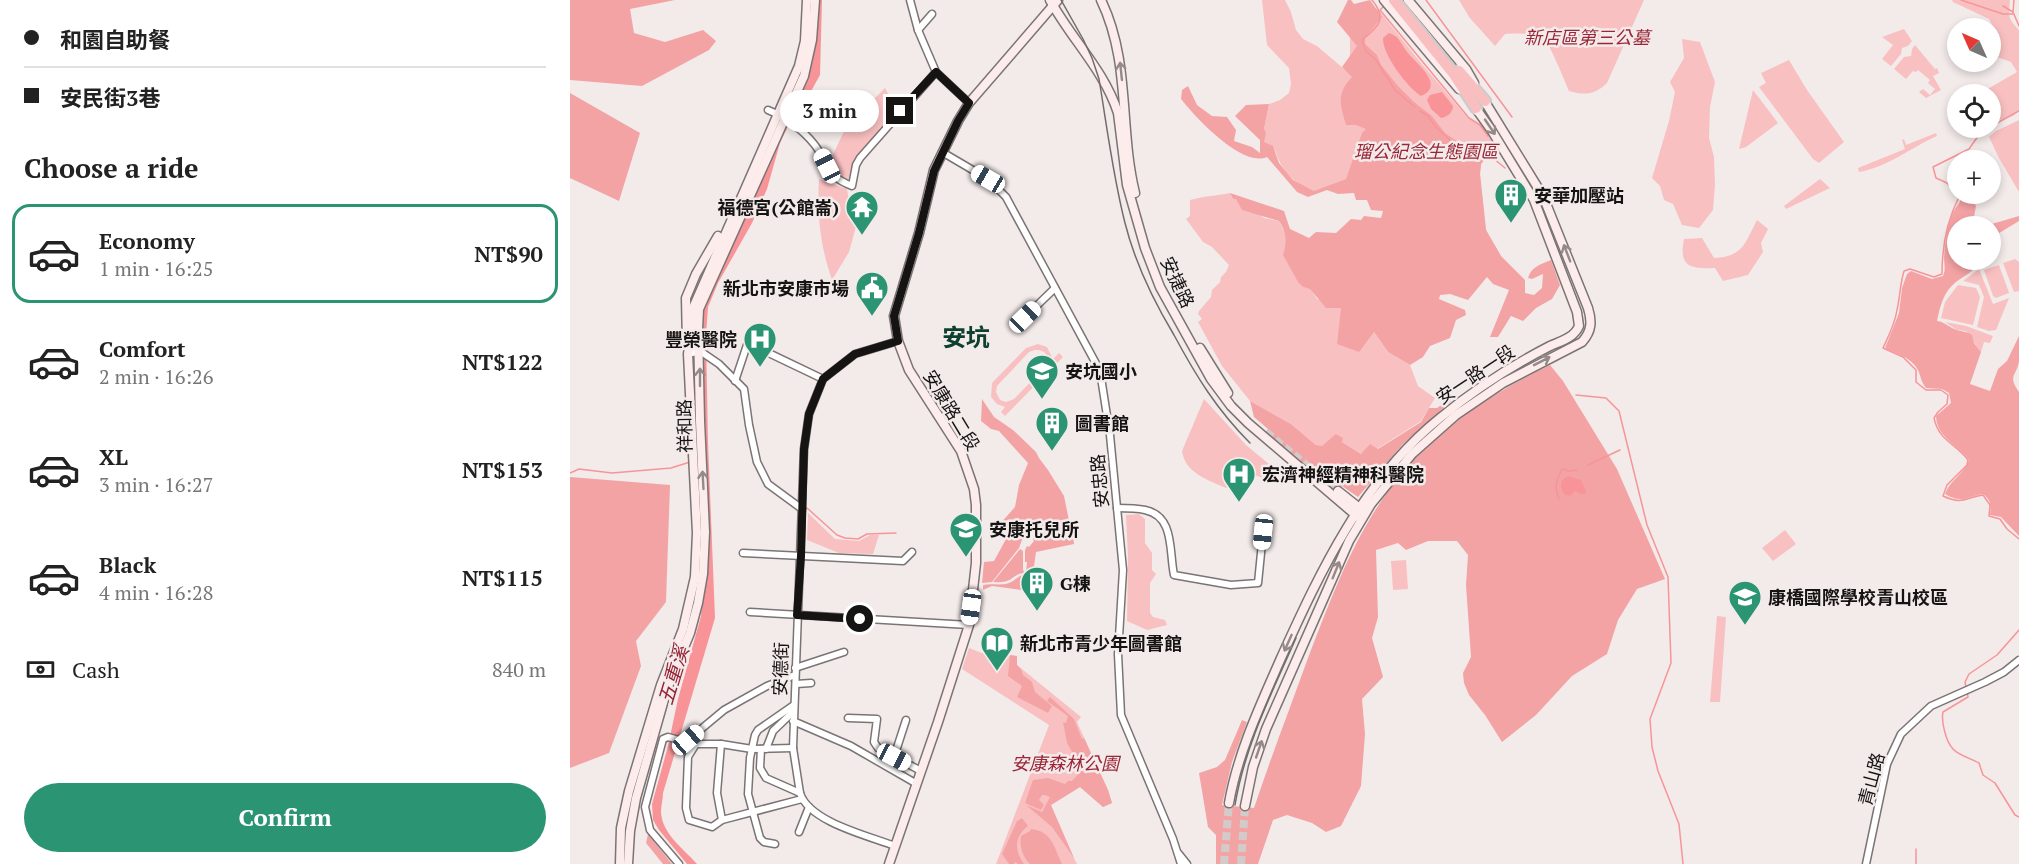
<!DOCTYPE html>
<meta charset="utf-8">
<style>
body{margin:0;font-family:"PT Serif","Noto Sans TC",serif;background:#f6f6f6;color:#222;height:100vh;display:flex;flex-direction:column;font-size:22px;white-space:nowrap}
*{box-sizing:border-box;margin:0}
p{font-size:20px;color:#767676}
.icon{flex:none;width:33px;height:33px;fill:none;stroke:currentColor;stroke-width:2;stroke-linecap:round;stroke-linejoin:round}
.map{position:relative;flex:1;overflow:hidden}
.panel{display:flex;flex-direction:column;background:#fff;width:570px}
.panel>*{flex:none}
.hud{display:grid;align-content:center;height:132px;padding:0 24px;background:#fff}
.needle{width:39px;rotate:315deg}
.controls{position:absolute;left:1377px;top:18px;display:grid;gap:12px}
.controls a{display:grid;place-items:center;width:54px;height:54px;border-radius:50%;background:#fff;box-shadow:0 3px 9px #0003;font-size:30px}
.end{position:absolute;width:27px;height:27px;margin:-14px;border:8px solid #161313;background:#fff;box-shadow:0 0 0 3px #fff}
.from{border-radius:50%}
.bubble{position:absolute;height:42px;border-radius:21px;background:#fff;box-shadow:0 3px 9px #0003;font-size:20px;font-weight:700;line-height:42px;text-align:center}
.car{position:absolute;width:18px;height:36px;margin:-18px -9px;border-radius:8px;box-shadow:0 0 4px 2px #0007;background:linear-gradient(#fff 24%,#345 0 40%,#fff 0 76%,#345 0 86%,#fff 0)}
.hud b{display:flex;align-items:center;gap:21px;height:57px;font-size:22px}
.hud b+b{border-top:2px solid #e0e0e0}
.hud i{width:15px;height:15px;background:#222}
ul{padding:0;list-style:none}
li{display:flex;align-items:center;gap:18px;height:99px;margin:0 12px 9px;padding:0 12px;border:3px solid transparent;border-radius:18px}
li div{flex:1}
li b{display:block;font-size:22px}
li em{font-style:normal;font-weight:700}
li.on{border-color:#2b9473}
li>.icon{width:54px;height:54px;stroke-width:1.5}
h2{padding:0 24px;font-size:27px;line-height:72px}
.pay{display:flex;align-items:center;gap:15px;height:66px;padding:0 24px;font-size:22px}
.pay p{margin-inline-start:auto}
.button{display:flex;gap:12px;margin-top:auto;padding:12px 24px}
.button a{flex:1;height:69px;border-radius:36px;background:#2b9473;color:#fff;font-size:24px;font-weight:700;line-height:69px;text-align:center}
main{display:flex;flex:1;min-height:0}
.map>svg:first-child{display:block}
.green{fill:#f9c0c1;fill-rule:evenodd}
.forest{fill:#f4a3a5}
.water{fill:#f89498}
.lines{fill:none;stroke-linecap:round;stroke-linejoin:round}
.stream{stroke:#f89498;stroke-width:1.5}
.secondary-tunnel{stroke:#d2cbca;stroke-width:8;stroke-dasharray:8 4;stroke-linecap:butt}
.street-casing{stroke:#7b7474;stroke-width:9}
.secondary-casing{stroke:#7b7474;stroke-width:11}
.highway-casing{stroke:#cccbcb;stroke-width:14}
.street{stroke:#fff;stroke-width:6}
.secondary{stroke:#fdecec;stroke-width:8}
.highway{stroke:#f9bfc0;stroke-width:10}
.tram{stroke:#726d6d;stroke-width:1.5}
.oneway{stroke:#958a8a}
.route{stroke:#161313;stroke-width:8}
.labels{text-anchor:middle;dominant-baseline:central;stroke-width:5;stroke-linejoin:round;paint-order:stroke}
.park-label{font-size:18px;font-style:italic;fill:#9a2638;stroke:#f3ebea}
.poi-label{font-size:18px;font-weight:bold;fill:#161313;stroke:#f3ebea;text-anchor:start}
.street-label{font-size:18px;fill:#161313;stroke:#f3ebea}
.water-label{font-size:20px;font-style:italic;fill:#962235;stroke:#f3ebea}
.district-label{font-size:24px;font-weight:bold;fill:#0e4030;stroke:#f3ebea}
</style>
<main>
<section class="panel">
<div class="hud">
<b><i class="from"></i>和園自助餐</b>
<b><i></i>安民街3巷</b>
</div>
<h2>Choose a ride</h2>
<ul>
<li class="on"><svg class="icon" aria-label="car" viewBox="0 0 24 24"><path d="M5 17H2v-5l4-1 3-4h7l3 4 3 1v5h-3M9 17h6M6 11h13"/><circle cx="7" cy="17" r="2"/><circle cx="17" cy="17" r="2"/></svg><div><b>Economy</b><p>1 min · 16:25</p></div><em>NT$90</em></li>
<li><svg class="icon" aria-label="car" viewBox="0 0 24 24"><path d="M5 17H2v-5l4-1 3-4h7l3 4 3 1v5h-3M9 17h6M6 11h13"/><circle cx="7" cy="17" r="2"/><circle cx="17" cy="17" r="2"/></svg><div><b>Comfort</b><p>2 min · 16:26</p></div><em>NT$122</em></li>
<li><svg class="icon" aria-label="car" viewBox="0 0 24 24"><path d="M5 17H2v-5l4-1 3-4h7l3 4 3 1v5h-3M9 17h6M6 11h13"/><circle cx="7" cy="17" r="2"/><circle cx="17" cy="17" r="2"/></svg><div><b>XL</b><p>3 min · 16:27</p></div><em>NT$153</em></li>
<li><svg class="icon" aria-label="car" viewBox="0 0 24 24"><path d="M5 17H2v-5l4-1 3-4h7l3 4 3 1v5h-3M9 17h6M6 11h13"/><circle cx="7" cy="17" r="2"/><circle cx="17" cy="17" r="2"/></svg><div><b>Black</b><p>4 min · 16:28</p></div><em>NT$115</em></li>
</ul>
<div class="pay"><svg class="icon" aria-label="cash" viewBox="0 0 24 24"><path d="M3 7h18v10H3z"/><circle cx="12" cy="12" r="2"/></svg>Cash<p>840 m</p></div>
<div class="button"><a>Confirm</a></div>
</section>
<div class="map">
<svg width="1449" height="864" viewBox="0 0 1449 864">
<rect width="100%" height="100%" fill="#f3ebea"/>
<!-- green -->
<g class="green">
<path d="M692 0H715L721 12 726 30 733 39 747 46 780 74V36L785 23 807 8 851 63 898 118 914 128 927 144 911 164 910 174 916 230 931 256 782 164 777 179 744 192C724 184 711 170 705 150L694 142V129L699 104 710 100 719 93 721 84 719 68 697 45Z"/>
<path d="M889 0H1074L1037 83C1026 94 1015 96 999 91 994 80 980 43 973 39 964 33 946 33 935 34L925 46 899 17Z"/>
<path d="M1382 0H1440C1439 15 1437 18 1449 30V110L1443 116 1421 123 1420 94H1409L1447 72 1441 62 1427 57 1421 51V42L1426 32 1419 19 1383 2Z"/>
<path d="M1334 29 1342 41 1338 46 1332 48 1331 54 1321 66 1312 59 1323 45 1312 37Z"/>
<path d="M1112 39 1130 42 1145 82 1140 107 1139 138 1144 157 1145 185 1143 210 1129 228 1112 225 1103 204 1094 200 1090 186 1082 178 1099 121 1105 92 1100 82 1114 58Z"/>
<path d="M1345 45 1365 69 1367 68 1369 73 1363 76 1371 90 1356 98 1349 92 1353 89 1360 95 1365 89 1358 83 1360 80 1348 70 1346 72 1343 71 1336 79 1324 69 1334 57 1341 56 1342 49Z"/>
<path d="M1219 60 1237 90 1274 142 1249 163 1243 159 1189 87 1196 83 1191 73Z"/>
<path d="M315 88 327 111 285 159 278 180 266 172 260 161 276 127Z"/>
<path d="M1183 90 1208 123 1176 147 1169 149Z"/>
<path d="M1449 120V192L1429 158 1419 137 1426 131Z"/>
<path d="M1366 133 1367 136C1340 148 1318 167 1289 172L1288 168 1335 149 1332 140 1334 139 1336 145Z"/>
<path d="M249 179 277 189 280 207 287 223 279 252 262 280C250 245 247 215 249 179Z"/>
<path d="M1250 179 1260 188 1216 209 1214 206Z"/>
<path d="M660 193 663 199 666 198 694 218 709 221 716 235V244L733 287 740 288 747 299 771 308 804 332 818 352 840 365 848 386 865 398 851 421 807 449 791 454 772 442 752 447 746 445 721 424 680 401 652 366 628 322 632 319 628 314 629 311 641 297 642 290 650 282 651 277 656 272 659 265 642 247 633 242 616 219 620 216V200C633 196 646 196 660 193Z"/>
<path d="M1187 220 1198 229 1191 243 1193 252 1178 275 1153 281 1145 268C1122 269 1108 268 1114 239L1132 238 1144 258C1173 257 1175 243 1187 220Z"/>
<path d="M1445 259 1449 262V291L1444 292 1433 263Z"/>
<path d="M1429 265 1439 293 1426 298 1423 296 1414 270Z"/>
<path d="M1409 269 1423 304 1439 298 1426 330 1419 331 1407 327 1414 297 1409 285 1393 281Z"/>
<path d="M1388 285 1406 288 1410 297 1403 325 1371 318 1375 302Z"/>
<path d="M1375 322 1396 326 1423 336 1420 343 1414 342 1411 352 1396 331 1387 330Z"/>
<path d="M468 344 477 347 483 359 489 353 493 357 435 416 431 412 435 407 427 404 421 397 422 383 456 348ZM465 350C475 349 480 356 477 365L444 399 436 402 430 400 426 392 427 386 459 352Z"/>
<path d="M634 399 676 445 711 474 697 479 684 475 666 481 656 488C638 480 615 473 612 451Z"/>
<path d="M238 513 265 539 289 541 300 535H309L303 554 269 553 237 540Z"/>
<path d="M569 514 575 519V543L582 553V570L586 574 580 583V613L583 617 595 620 597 625 577 630 557 621 558 557 556 515Z"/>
<path d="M1215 530 1226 544 1203 561 1192 548Z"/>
<path d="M836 560 838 589 823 590 821 561Z"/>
<path d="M1147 616 1156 617 1150 702H1140Z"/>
<path d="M399 648 412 653 447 656V665L511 717 507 722 538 790 542 803 533 807 510 787 481 805 494 839 507 864H426L479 725 392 669Z"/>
</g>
<!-- forest -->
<g class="forest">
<path d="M0 0H105L60 9 64 33 95 42 133 30 146 41 139 50 72 86 0 80Z"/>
<path d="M778 0H781L784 4 800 0 812 17 795 38V44L807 55 811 65 828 86 844 102 862 116 875 133 888 142 913 149 927 144 911 164 910 174 916 230 931 256 955 280V293L964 295 972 288 973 274 962 279 958 278C961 267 971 264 981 260L990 285 982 299 966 308 953 321 941 316 928 337H920L939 290 923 284 917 277 898 300 880 294 870 295 869 299 895 310 896 315 886 320 880 338 860 346 853 357 840 365 818 352 804 332 789 352 767 344 771 308H756L740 289 733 287 728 282 713 255C717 242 717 233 709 221L672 210 666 199H663L660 193 714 211 720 229 739 238 746 232 766 233 781 219 791 220 794 216 811 218 813 211 801 210 797 200H786L784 193 768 194 757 190 738 197 727 192 697 157C672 168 625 117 611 99L612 90 618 86 627 105 642 116 657 117 666 130 664 141 682 147 690 153V140L665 116 676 105 699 104 694 129 696 133 694 142 703 146 709 163 723 180 744 191 776 179 792 133 796 129 786 125H776C770 104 766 94 782 77L772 67 787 46 767 22Z"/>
<path d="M0 93 70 133 49 201 0 178Z"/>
<path d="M1392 194H1400L1406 206 1404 217 1393 226H1388L1383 255 1387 258 1388 260 1395 261 1396 260H1406L1408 263C1403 272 1394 276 1386 282 1374 291 1370 306 1367 321 1375 322 1380 328 1387 330 1393 332 1396 331 1402 335L1404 343 1411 352 1400 384 1420 391 1428 369 1437 361 1449 336C1449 344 1449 353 1449 361 1447 376 1437 375 1449 392V536L1431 517 1420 515C1421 505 1421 500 1413 494 1396 497 1392 504 1375 494 1380 480 1395 473 1399 460 1387 444 1367 438 1366 416L1381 403 1379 393 1372 389 1356 388C1351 382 1351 377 1348 370 1341 357 1327 354 1315 348L1329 313 1332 288 1337 274 1341 271 1362 279 1373 276C1376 269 1374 264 1374 257 1375 246 1377 224 1382 214 1385 207 1392 202 1392 194Z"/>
<path d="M1449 216V221L1421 238 1420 226H1415Z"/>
<path d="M980 365 993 381 1047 469 1095 579 1067 589 1048 620 1037 654 1002 676 966 715 932 742 915 715 899 695 894 683 893 673 901 657 896 585 898 555 887 541H858L836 550 828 543 806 550 808 617 802 638 813 677 792 699 795 734 791 786 771 826 756 832 742 823 717 815 703 820 688 864H646V835L638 827 629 773 647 767 655 760 672 720 677 722 662 762 652 805 684 808C701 757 720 708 738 658 767 583 790 518 845 458 883 418 931 389 980 365Z"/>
<path d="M412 399 424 417 443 430 466 452 469 458 478 470 494 496 502 535C488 536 473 534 463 523L456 529 449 548 422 582 412 583 414 562 424 561 441 530V528L430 529 429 525 445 507 449 485 458 463 429 431 421 429 411 421Z"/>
<path d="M879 399 881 401 878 404 832 445 788 497 772 486 766 494 693 435 698 429 684 417 680 401 721 424 746 445 752 446 766 434 773 438 772 442 791 454 800 444 808 449 851 422 859 408H867Z"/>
<path d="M0 477 100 485 96 602 66 641 71 666 39 753 0 768Z"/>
<path d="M468 530 488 536H503L504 544 466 552 463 573H456L457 562H455V550L457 546 459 547 464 541 463 539Z"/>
<path d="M450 549 453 551V570L455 573C442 573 444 584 423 582Z"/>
<path d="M461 574 460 591 422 586 413 590V585C421 583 431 586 439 583 449 579 447 574 461 574Z"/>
<path d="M440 655 447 656V665L451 669 453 675 462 682 465 692 482 706 478 713 447 697 452 686 438 676Z"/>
<path d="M480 697 504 719 512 739 514 738 538 790 542 803 533 807 510 787 481 805 504 858 482 827 456 805 472 812 480 797 475 795H472L469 800 474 805 471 810 455 803 463 780 478 778 495 784 498 781H502L512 770 497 743 493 722 496 723 498 716 477 701Z"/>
<path d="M452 818 458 826C444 837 444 850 454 864H448L445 862 444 864H439L432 854 447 821Z"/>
<path d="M461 829C482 831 484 847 492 864H460C453 858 449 845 451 836L460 831Z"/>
<path d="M78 834 102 864H93L76 843Z"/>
</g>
<!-- water -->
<g class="water">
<path d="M233 0H252L250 75 240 93 223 116 210 143 197 189 182 223 148 283 138 307 136 336 138 442 145 618 93 793C93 799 91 806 91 812 92 834 114 849 127 864H117L89 830 83 820 82 804 98 746 108 699 131 616 132 602 125 514 117 451V313L231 55Z"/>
<path d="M819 33C830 36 831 45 838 53 847 64 876 86 851 96 837 87 812 54 813 38Z"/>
<path d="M872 92 883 106C883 112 878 117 871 118L861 109 857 100 860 95Z"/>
<path d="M998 476 1011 480 1016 491 1015 494H1011L1005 491 1000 496 994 494C990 487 989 480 998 476Z"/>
</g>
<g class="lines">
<!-- stream -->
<g class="stream">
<path d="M802 0C818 19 808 27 792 40L796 51 806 60 825 90 845 107"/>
<path d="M856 0 942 117"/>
<path d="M1391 0 1433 14H1443"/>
<path d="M1444 0 1443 12 1449 26"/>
<path d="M815 5 810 10 899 118 910 125 918 136"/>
<path d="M1433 6 1443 12"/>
<path d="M850 111 858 116 866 127 885 145 917 153 935 168"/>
<path d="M1449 111 1411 132 1399 149 1363 167 1366 178 1377 183 1389 197C1376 222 1372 246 1372 274L1364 277 1340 269 1334 271C1330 284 1330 297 1327 310 1325 324 1319 335 1313 348L1333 357 1346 370V382L1356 390H1371L1378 395 1377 404 1368 412 1364 418C1369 441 1385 443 1398 460L1397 465 1377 485 1373 496C1393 505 1394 498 1413 495L1420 505 1419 516 1430 519 1437 529 1449 539"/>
<path d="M1006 395 1036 398 1049 411 1077 525 1098 577 1101 663 1080 719 1082 747 1088 771 1109 824 1113 864"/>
<path d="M1018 465 1050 450"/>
<path d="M0 473 9 469 42 473 101 468 120 462"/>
<path d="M989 499C984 487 986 481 992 469L999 471 1007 470"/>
<path d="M237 508 267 535 275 538 288 539 297 534 326 533"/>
<path d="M1396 687 1395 682 1399 674 1427 655 1449 630"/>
<path d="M1397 691 1398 697 1373 712C1371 721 1376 742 1383 749 1388 755 1402 759 1409 763L1413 775 1425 783 1445 815 1449 817"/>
<path d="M1346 849V864"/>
</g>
<!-- secondary-tunnel -->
<g class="secondary-tunnel">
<path d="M696 432 768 491"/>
<path d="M654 864 659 803"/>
<path d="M671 864 675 806"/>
</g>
<!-- street casing -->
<g class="street-casing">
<g id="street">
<path d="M340 0 348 30 366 72 399 103"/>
<path d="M348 30 362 14"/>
<path d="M198 110C215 117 233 130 244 144 260 164 255 176 282 186L286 165 290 158 366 72"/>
<path d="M372 152 418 179 436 197 530 371 540 435 553 570 548 654 551 715 603 839 611 864"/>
<path d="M455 317 485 288"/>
<path d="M118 354 130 351 149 364 174 389 179 425 187 462 198 484 232 509"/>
<path d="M165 381 177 345 184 346 253 379"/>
<path d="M547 508C556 508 566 508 575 510 605 516 599 552 604 575L661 585 688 583 693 533"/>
<path d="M173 553 333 561 342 552"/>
<path d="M180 612 399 625"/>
<path d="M225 668 274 652"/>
<path d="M226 684 241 683"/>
<path d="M278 718 307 719 304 742 308 748 351 771"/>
<path d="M223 721 281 746 347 784"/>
<path d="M151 744 147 793 152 820"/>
<path d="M223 748 182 749 151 744H126L118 757 116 808 119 820 142 827 152 820 232 799"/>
<path d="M191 749 190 768 196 778 230 793"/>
<path d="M196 749 203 731 223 712"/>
<path d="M324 757 336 720"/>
<path d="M229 832 239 807"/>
<path d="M205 844 194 842 190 838 178 794 180 758 185 735 188 730 224 705"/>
<path d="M325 846C299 836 239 822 230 793L223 748 234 449 239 414 253 379 285 354 328 341"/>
<path d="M609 854 617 864"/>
<path d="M109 864 80 830 75 807 93 739 98 737 112 741 118 740 154 710 197 686 225 675"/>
<path d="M1296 864 1317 764 1331 734 1361 706 1415 682 1434 672 1449 660"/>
</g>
</g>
<!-- secondary casing -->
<g class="secondary-casing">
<g id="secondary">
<path d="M480 0C502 40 534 70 548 113L557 185 575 248 590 287 641 379 661 406 678 423 788 517"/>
<path d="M531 0C561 62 549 128 565 193"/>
<path d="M814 0 889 89"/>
<path d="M838 0 896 69 904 83"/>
<path d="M117 344 116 298 126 274 148 236"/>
<path d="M630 348 658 393"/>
<path d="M768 491 792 510"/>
<path d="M659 803C668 752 690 706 711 658 751 570 793 480 870 418 904 390 941 366 980 346 991 341 1004 338 1009 326L1007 312 964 200 922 131 902 103"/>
<path d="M675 806 683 767 696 729 779 541 801 504 842 454 886 415 933 383 1012 342C1022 331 1022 321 1018 308L973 196 912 97"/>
<path d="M50 864 51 828 59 791 91 685 113 629 125 577 127 533 118 354 122 329 123 308 229 66 235 41 237 0"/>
<path d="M58 864 60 831 66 798 97 689 120 633 128 603 133 574 135 532 130 421 128 329 129 309 234 76 242 40 245 0"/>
<path d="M319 864 368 722 399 625 406 563V505L404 489 391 451 339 370 328 341 324 316 349 233 364 170 388 121 399 103 488 0"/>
</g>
</g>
<!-- highway casing -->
<g class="highway-casing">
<g id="highway">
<path d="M824 0 883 73 906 108"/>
<path d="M889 71 915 101"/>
</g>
</g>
<!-- street -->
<use href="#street" class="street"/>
<!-- secondary -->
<use href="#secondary" class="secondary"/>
<!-- highway -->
<use href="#highway" class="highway"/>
<!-- tram -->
<g class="tram">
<path d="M491 0 513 39 522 58 529 79C537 127 543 176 555 223 565 263 583 300 604 335 626 376 647 410 680 443"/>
<path d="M665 805C675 745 702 693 726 638"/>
</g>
</g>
<!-- one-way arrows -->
<defs><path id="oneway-shaft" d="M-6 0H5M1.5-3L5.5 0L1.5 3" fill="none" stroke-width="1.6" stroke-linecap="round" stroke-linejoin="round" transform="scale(1.5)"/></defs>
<g class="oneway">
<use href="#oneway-shaft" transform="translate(551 71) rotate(-96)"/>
<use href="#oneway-shaft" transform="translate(920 127) rotate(56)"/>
<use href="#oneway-shaft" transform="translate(997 253) rotate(-111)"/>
<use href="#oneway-shaft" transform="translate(972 361) rotate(-27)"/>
<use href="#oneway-shaft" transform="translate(130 377) rotate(-90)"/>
<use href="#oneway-shaft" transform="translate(133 480) rotate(-93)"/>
<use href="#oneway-shaft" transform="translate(766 570) rotate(-68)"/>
<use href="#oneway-shaft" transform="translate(718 643) rotate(114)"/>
<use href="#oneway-shaft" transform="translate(689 749) rotate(-71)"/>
</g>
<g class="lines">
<!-- route -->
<path class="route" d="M290 619 227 615 231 556 234 449 239 414 253 379 285 354 328 341 324 316 349 233 364 171 388 121 399 103 366 72 330 111"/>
</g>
<!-- icons -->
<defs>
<g id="building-pin" transform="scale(1.725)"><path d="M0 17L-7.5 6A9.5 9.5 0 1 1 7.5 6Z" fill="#2b9473" stroke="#f3ebea"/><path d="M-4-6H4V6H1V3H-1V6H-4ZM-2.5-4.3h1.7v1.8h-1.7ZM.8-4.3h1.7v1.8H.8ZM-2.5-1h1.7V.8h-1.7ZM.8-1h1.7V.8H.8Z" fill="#fff"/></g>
<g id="temple-pin" transform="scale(1.725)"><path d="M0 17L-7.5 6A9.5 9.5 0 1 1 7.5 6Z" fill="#2b9473" stroke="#f3ebea"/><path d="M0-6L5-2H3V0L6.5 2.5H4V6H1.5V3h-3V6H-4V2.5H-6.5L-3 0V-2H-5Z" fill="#fff"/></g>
<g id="civic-pin" transform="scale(1.725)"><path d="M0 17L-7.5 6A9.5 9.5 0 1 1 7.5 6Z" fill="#2b9473" stroke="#f3ebea"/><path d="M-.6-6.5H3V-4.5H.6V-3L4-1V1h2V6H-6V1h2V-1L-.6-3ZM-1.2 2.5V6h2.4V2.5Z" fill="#fff"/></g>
<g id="hospital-pin" transform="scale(1.725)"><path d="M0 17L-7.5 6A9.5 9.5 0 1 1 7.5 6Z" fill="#2b9473" stroke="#f3ebea"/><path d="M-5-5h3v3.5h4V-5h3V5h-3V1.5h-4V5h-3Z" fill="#fff"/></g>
<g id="school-pin" transform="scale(1.725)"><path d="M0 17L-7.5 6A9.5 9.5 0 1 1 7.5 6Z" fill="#2b9473" stroke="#f3ebea"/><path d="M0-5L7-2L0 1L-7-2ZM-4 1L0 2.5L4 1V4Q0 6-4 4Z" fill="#fff"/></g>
<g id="library-pin" transform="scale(1.725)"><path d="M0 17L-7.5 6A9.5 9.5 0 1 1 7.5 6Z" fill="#2b9473" stroke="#f3ebea"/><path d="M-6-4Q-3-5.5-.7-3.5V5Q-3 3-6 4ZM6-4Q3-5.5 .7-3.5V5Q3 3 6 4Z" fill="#fff"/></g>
</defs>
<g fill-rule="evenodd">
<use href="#building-pin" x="941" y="195"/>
<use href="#temple-pin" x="292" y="207"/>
<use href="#civic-pin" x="302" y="288"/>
<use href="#hospital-pin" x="190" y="339"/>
<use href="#school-pin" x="472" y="371"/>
<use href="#building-pin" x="482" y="423"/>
<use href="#hospital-pin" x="669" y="474"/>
<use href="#school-pin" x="396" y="529"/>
<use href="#building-pin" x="467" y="583"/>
<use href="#school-pin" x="1175" y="597"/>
<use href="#library-pin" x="427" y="643"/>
</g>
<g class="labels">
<!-- park labels -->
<g class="park-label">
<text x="1017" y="37">新店區第三公墓</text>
<text x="856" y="151">瑠公紀念生態園區</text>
<text x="495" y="763">安康森林公園</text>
</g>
<!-- poi labels -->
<g class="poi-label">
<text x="964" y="195">安華加壓站</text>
<text x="269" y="207" text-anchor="end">福德宮(公館崙)</text>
<text x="279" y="288" text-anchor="end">新北市安康市場</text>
<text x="167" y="339" text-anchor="end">豐榮醫院</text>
<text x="495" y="371">安坑國小</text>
<text x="505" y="423">圖書館</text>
<text x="692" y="474">宏濟神經精神科醫院</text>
<text x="419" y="529">安康托兒所</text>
<text x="490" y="583">G棟</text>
<text x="1198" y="597">康橋國際學校青山校區</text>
<text x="450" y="643">新北市青少年圖書館</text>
</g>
<!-- street labels -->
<g class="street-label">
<text transform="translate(608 282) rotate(65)">安捷路</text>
<text transform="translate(905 374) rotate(-34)">安一路一段</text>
<text transform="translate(382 410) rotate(59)">安康路二段</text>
<text transform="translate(114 426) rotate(-91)">祥和路</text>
<text transform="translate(529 481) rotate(-95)">安忠路</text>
<text transform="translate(210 669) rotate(-88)">安德街</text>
<text transform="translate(1301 779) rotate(-75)">青山路</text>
</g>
<!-- water labels -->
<g class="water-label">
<text transform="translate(103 675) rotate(-73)">五重溪</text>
</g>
<!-- district labels -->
<g class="district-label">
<text x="396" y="337">安坑</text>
</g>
</g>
</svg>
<div class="controls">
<a><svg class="needle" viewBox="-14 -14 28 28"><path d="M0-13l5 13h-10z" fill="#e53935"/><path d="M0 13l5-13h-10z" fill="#767676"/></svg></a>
<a><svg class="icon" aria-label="locate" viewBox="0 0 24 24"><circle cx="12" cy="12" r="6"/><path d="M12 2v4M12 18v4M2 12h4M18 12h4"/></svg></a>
<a>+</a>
<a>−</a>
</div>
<i class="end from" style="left:290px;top:619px"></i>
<i class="end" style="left:330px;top:111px"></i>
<div class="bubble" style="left:210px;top:90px;width:99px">3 min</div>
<i class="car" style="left:257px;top:166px;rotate:333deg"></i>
<i class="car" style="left:418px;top:179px;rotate:300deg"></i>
<i class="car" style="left:455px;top:317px;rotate:46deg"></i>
<i class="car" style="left:693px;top:532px;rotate:186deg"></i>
<i class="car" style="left:401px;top:607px;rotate:188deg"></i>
<i class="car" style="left:118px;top:740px;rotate:49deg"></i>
<i class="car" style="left:324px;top:757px;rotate:118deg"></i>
</div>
</main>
